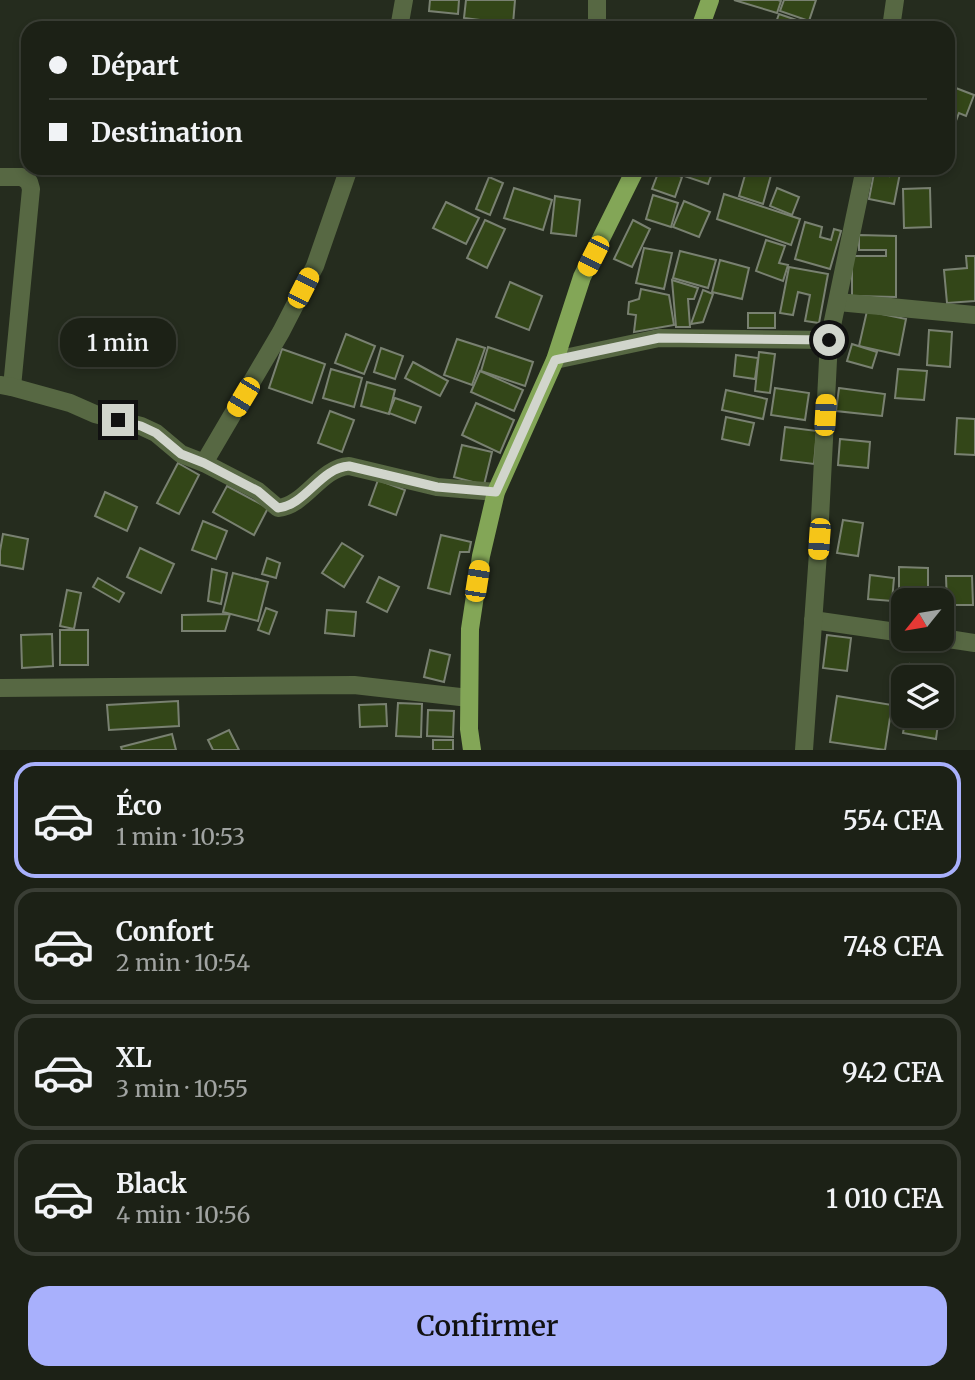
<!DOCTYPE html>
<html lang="fr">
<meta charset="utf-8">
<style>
body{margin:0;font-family:Merriweather,serif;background:#25291f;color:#f1f3f6;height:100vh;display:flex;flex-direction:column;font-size:26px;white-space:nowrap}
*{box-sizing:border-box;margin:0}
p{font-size:23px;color:#a0a3a1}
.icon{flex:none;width:38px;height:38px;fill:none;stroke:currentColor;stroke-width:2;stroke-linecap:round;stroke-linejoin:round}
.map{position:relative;height:750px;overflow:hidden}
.sheet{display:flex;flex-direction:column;background:#1c2116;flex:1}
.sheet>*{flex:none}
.hud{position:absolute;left:21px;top:21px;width:934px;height:154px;border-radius:21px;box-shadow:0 4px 10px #0003,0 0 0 2px #3a3e35;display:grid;align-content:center;height:154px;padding:0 28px;background:#1c2116}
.needle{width:46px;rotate:240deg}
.controls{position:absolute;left:891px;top:588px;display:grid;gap:14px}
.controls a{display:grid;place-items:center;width:63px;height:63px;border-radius:14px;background:#1c2116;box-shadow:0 4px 10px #0003,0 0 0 2px #3a3e35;font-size:35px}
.end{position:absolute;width:32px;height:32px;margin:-16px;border:9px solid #d1d5cc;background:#111;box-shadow:0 0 0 4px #111}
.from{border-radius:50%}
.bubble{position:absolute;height:49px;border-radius:21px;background:#1c2116;box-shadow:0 4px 10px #0003,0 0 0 2px #3a3e35;font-size:23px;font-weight:600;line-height:49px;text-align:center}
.car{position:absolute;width:21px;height:42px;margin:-21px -10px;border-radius:9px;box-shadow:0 0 5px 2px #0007;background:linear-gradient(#f5c518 24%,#345 0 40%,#f5c518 0 76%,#345 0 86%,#f5c518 0)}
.hud b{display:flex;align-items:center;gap:24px;height:66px;font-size:26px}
.hud b+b{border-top:2px solid #3a3e35}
.hud i{width:18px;height:18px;background:#f1f3f6}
ul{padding:12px 0 0;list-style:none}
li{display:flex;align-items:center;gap:21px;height:116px;margin:0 14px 10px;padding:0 14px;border:4px solid #3a3e35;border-radius:21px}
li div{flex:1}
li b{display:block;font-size:26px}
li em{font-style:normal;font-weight:600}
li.selected{border-color:#a8b0fc}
li>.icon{width:63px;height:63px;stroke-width:1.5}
.primary-button{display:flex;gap:14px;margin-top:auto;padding:14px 28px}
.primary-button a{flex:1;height:80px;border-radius:21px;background:#a8b0fc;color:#111;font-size:28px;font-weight:600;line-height:80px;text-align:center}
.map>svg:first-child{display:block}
.building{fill:#334618;stroke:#798171;stroke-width:2}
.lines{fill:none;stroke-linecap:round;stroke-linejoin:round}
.minor{stroke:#576843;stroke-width:18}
.major{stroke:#83a657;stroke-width:18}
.route{stroke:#d1d5cc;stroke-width:9}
</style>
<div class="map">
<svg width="975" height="750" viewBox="0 0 975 750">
<rect width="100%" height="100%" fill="#252c1e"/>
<!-- building -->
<g class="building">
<path d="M430 0H459L458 14 429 11Z"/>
<path d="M466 0H515L513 24 464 18Z"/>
<path d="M734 0H778L781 1 777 13Z"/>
<path d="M784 0H816L809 21 780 11Z"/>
<path d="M779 14 808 24 807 28H774Z"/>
<path d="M948 85 974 95 966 116 959 113 951 134 948 133Z"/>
<path d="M660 168 682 177 675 197 652 189Z"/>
<path d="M687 168H714L708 184 684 176Z"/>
<path d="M747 168H773L763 204 739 196Z"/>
<path d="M891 168H901L894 204 869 199 874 173 889 176Z"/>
<path d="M489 177 503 183 490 215 476 209Z"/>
<path d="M514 188 552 200 543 230 504 218Z"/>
<path d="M777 188 799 197 792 215 770 206Z"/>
<path d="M930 188 931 227 904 228 903 189Z"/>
<path d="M724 194 800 219 791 245 717 219Z"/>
<path d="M653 195 678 203 671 227 646 219Z"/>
<path d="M555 196 580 200 576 236 551 233Z"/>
<path d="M684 201 710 212 699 237 673 227Z"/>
<path d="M446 202 479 218 466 244 433 228Z"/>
<path d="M485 220 505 229 487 268 467 258Z"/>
<path d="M633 220 650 229 632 267 614 259Z"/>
<path d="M805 222 822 227 820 237 831 240 834 229 841 231 830 269 795 259Z"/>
<path d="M859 235 896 236V297L852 296V256H886V250H859Z"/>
<path d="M766 240 785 246 779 263 788 265 783 281 756 271Z"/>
<path d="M644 248 672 253 664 289 636 283Z"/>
<path d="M680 251 716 260 708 288 673 278Z"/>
<path d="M966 256H975V301L947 303 944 270 967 268Z"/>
<path d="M720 260 749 268 742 299 712 292Z"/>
<path d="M789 267 828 274 819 323 805 321 810 295 798 292 793 315 780 313Z"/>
<path d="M672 280 698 288 694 299H688L690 327H676Z"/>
<path d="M510 282 542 296 529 330 496 317Z"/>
<path d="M641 289 669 295 674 325 634 332 636 315 628 314 629 302 639 299Z"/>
<path d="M703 290 713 294 703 322 691 324Z"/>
<path d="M867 311 906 319 899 355 859 346Z"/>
<rect x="748" y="313" width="27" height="15"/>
<path d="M929 330 952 332 950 367 927 365Z"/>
<path d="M346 334 375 346 364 374 335 363Z"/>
<path d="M457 339 485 348 472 385 444 375Z"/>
<path d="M852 344 877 352 872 368 847 361Z"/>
<path d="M488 347 533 362 525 386 481 371Z"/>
<path d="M381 348 403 356 395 379 374 372Z"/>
<path d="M282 349 325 364 312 403 269 388Z"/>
<path d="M759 352 775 354 770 393 755 391Z"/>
<path d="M736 355 758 358 755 379 734 376Z"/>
<path d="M413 362 448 381 440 396 405 378Z"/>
<path d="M331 369 362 378 354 407 323 398Z"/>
<path d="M898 369 927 371 924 400 895 398Z"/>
<path d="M480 371 523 390 514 411 471 392Z"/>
<path d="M367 382 395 390 389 414 361 406Z"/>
<path d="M775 388 809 393 805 420 771 415Z"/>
<path d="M839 388 885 394 882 416 836 411Z"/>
<path d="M726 390 767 399 763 419 722 410Z"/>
<path d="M395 398 421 407 415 423 389 413Z"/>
<path d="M476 403 514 420 500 453 462 435Z"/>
<path d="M330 411 354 420 342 452 318 443Z"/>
<path d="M726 417 754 423 749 445 722 439Z"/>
<path d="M957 418 975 419V455L955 454Z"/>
<path d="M785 427 817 431 814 464 781 460Z"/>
<path d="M840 439 870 442 868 468 838 465Z"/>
<path d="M462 445 492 452 484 485 454 477Z"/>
<path d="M178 463 199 475 179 514 157 503Z"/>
<path d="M378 480 405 490 396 515 369 505Z"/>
<path d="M227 486 268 508 254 535 213 512Z"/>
<path d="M105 492 137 507 127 531 95 516Z"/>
<path d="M843 520 863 523 858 556 837 553Z"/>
<path d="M203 521 227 531 216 559 192 550Z"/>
<path d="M3 534 28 539 23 569 0 565V551Z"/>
<path d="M441 535 471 542 469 552H460L450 594 428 588Z"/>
<path d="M342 543 363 556 344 587 322 573Z"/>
<path d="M140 548 174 564 161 593 127 577Z"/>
<path d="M267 558 280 563 276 578 262 574Z"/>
<path d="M899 567 928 568V599L899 598Z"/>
<path d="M212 569 227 573 221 604 208 601Z"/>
<path d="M233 573 268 582 258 621 223 612Z"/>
<path d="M870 575 894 578 892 601 868 599Z"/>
<path d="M946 576H972L973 605H947Z"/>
<path d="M379 577 399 587 387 612 367 602Z"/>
<path d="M98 578 124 593 119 602 93 587Z"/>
<path d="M67 590 81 593 74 629 60 626Z"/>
<path d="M266 608 277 612 269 634 258 630Z"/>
<path d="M327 610 356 612 354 636 325 633Z"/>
<path d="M230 614 225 631H182V615Z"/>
<rect x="60" y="630" width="28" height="35"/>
<path d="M52 634 53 666 22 668 21 635Z"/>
<path d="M827 635 851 638 847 671 823 668Z"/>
<path d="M430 650 450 655 444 682 424 677Z"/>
<path d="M910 664 950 673 943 709 942 708V677H908Z"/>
<path d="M837 696 892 705 885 750 830 742Z"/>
<path d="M178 701 179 726 109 730 107 705Z"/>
<path d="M398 703 422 704 421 737 396 736Z"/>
<path d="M386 704 387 726 360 727 359 705Z"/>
<path d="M428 710 454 711 453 737 427 736Z"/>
<path d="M906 716H939L936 739 903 733Z"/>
<path d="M229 730 239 750H213L208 740Z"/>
<path d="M172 734 176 750H122L121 747Z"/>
<rect x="433" y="740" width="20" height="10"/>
</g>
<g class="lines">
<!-- minor -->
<g class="minor">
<path d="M399 28 404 0"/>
<path d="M597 28V0"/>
<path d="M891 28 895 0"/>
<path d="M0 177H22L29 182 31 189 12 387"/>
<path d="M838 302 975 315"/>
<path d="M555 360 659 338 829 340"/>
<path d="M0 385 12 387 70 403 95 414 141 426 156 433 181 454 204 463 258 491 278 508C306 505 320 468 349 466L437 487 496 492"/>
<path d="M204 463 281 332 315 266 349 168"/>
<path d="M813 620 903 633"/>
<path d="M942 638 975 643"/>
<path d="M0 688 354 685 469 698"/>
<path d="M804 750 819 539 829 340 865 168"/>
</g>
<!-- major -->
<g class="major">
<path d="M700 28 710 0"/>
<path d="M472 750 469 729 470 629 481 556 496 492 555 360 582 277 636 168"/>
</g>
</g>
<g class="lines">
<!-- route -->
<path class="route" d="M118 420 141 426 156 433 181 454 204 463 258 491 278 508C306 505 320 468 349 466L437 487 496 492 555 360 659 338 829 340"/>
</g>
</svg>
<div class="controls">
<a><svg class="needle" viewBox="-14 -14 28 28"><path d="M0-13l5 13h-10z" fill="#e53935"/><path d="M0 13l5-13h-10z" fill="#a0a3a1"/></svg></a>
<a><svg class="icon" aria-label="layers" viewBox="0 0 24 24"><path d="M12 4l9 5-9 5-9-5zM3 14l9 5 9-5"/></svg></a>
</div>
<i class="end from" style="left:829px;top:340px"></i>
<i class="end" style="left:118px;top:420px"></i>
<div class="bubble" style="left:60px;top:318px;width:116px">1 min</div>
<i class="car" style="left:593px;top:256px;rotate:207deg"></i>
<i class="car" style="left:303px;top:288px;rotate:27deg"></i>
<i class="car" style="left:243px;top:397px;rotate:211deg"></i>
<i class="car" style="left:825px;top:415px;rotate:3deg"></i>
<i class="car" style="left:819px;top:539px;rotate:184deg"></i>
<i class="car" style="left:477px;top:581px;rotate:9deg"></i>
<div class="hud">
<b><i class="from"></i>Départ</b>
<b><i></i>Destination</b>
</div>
</div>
<section class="sheet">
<ul>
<li class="selected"><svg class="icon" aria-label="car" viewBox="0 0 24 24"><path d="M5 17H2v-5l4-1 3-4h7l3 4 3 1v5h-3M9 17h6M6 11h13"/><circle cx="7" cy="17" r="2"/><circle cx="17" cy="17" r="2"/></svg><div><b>Éco</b><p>1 min · 10:53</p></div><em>554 CFA</em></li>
<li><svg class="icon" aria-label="car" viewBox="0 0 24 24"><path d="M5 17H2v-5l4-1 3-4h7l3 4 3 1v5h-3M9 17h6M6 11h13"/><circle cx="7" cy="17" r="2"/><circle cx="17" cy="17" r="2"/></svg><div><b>Confort</b><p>2 min · 10:54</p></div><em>748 CFA</em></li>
<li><svg class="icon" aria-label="car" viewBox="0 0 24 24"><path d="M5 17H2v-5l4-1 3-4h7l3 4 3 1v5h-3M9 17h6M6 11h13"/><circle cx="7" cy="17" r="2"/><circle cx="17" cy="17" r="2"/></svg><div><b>XL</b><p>3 min · 10:55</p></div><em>942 CFA</em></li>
<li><svg class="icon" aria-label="car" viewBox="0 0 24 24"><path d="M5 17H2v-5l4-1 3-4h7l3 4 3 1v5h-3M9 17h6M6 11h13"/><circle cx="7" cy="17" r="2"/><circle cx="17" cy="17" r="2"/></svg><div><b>Black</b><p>4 min · 10:56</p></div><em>1 010 CFA</em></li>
</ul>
<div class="primary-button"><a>Confirmer</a></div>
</section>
